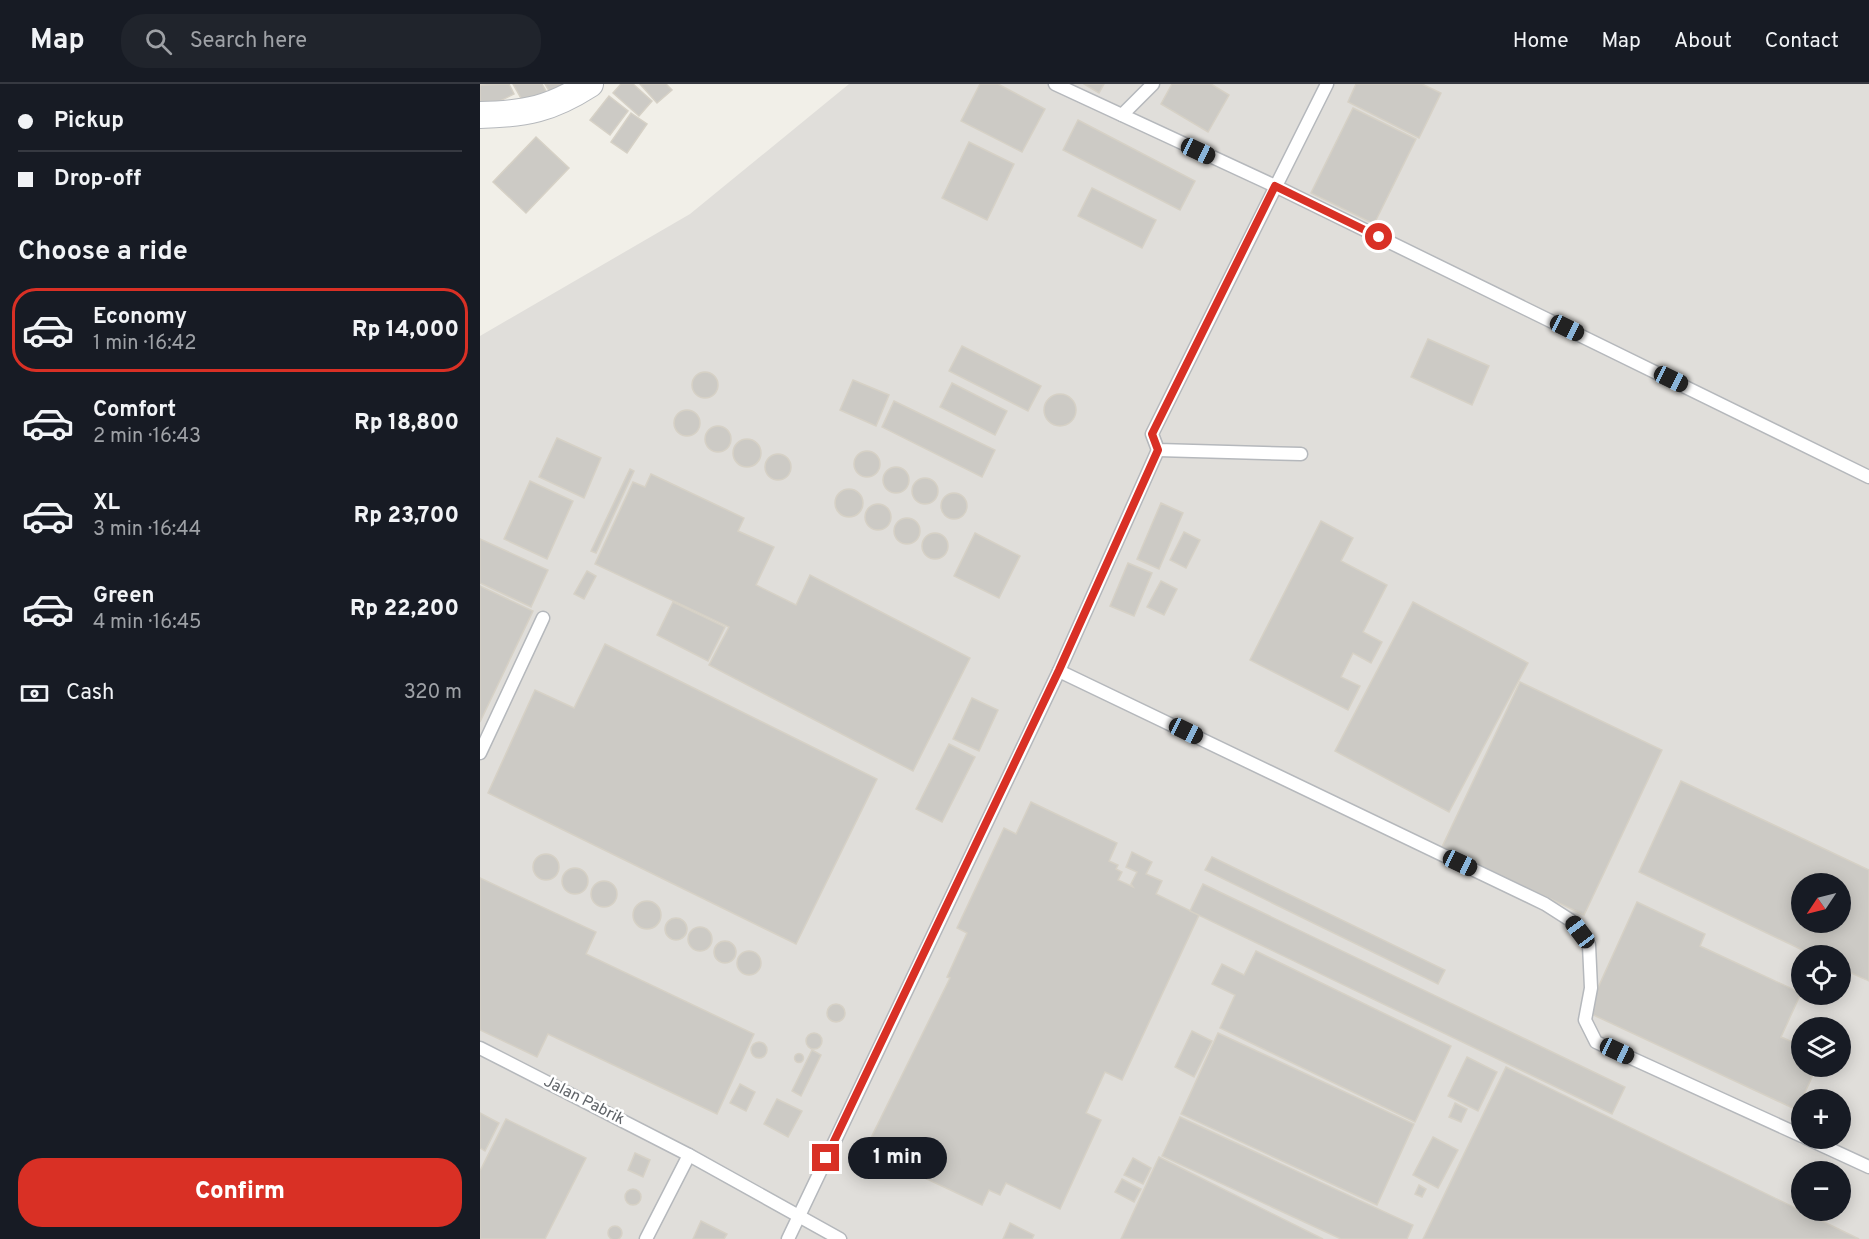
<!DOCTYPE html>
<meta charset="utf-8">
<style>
body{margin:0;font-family:Overpass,sans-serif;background:#20242c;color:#f1f3f6;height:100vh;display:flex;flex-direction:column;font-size:22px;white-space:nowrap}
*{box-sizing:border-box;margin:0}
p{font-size:20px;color:#9ea1a6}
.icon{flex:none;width:33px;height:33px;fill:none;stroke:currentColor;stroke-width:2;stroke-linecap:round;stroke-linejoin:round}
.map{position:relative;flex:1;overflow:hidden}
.details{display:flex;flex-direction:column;background:#171b24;width:480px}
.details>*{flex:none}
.hud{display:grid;align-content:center;height:132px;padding:0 18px;background:#171b24}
.needle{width:39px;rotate:235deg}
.tools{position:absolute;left:1311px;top:789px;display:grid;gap:12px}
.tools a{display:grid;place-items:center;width:60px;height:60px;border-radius:50%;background:#171b24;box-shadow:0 3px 15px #0003;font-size:30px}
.end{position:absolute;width:27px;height:27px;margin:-14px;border:8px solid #d93025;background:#fff;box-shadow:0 0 0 3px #fff}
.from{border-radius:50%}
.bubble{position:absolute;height:42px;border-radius:21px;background:#171b24;box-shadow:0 3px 15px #0003;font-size:20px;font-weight:800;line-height:42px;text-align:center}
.car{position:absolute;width:18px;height:36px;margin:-18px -9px;border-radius:8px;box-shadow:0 0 4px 2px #0007;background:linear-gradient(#222 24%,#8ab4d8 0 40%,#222 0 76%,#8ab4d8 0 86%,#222 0)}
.hud b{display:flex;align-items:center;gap:21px;height:57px;font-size:22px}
.hud b+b{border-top:2px solid #363941}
.hud i{width:15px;height:15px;background:#f1f3f6}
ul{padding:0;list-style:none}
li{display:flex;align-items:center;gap:18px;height:84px;margin:0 12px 9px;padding:0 6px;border:3px solid transparent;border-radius:24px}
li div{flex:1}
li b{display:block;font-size:22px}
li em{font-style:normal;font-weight:800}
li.current{border-color:#d93025}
li>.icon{width:54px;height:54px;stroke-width:1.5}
h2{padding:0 18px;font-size:27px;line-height:72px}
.pay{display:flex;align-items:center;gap:15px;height:66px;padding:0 18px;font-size:22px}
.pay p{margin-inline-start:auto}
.cta{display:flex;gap:12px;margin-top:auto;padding:12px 18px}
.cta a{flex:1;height:69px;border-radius:24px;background:#d93025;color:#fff;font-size:24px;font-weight:800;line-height:69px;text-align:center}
header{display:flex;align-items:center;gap:36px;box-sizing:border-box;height:84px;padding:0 30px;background:#171b24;border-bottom:2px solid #363941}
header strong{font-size:28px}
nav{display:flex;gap:33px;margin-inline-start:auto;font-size:21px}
.search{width:420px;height:54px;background:#20242c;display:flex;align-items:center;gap:15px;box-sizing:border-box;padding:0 21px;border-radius:24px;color:#9ea1a6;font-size:22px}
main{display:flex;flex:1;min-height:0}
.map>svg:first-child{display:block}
.industrial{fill:#e0deda;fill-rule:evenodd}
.building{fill:#cccac5;stroke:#d6d1c6;stroke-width:1.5;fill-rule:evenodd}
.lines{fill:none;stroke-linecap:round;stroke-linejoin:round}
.service-casing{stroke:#b5b8bc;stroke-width:15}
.minor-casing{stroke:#b5b8bc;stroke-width:28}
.service{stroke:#fff;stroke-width:12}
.minor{stroke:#fff;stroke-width:26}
.route{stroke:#d93025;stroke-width:8}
.labels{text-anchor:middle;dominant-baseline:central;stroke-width:5;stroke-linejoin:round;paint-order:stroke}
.street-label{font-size:16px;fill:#5f6368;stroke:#fff}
</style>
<header>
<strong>Map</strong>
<div class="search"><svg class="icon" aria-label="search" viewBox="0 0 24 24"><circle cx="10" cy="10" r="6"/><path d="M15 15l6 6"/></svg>Search here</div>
<nav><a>Home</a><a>Map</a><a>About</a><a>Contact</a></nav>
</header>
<main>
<section class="details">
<div class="hud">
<b><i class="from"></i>Pickup</b>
<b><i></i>Drop-off</b>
</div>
<h2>Choose a ride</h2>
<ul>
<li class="current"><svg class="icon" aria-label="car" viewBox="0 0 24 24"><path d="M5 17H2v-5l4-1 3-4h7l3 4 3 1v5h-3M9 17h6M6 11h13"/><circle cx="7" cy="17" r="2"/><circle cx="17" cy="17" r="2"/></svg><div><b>Economy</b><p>1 min · 16:42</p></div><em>Rp 14,000</em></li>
<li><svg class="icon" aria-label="car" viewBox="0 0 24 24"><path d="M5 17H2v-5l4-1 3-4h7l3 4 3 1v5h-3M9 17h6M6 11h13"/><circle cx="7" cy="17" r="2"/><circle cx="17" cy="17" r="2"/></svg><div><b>Comfort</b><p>2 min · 16:43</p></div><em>Rp 18,800</em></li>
<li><svg class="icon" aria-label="car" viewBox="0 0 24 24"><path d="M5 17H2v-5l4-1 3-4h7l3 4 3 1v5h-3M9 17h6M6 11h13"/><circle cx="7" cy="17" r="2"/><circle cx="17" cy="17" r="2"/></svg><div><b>XL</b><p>3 min · 16:44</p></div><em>Rp 23,700</em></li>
<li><svg class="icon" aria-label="car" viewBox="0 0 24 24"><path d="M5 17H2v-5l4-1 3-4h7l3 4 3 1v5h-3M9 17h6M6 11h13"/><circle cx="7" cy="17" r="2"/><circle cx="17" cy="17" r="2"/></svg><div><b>Green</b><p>4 min · 16:45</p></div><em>Rp 22,200</em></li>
</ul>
<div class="pay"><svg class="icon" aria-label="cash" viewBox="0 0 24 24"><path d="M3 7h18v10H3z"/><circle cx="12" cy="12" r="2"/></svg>Cash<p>320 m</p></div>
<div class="cta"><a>Confirm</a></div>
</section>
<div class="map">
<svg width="1389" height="1155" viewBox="0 0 1389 1155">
<rect width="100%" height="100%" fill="#f1efe8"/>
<!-- industrial -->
<path class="industrial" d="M369 0H1389V1155H0V252L210 130ZM1322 800H1360V838H1322ZM1322 872H1360V910H1322ZM1322 944H1360V982H1322ZM1322 1016H1360V1054H1322ZM1322 1088H1360V1126H1322Z"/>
<!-- building -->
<g class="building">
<path d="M29 0 34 10 0 27V1Z"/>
<path d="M33 0H62L68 11 46 23Z"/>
<path d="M65 0H100L74 15Z"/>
<path d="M141 0H153L172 17 159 32 133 9Z"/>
<path d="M160 0H186L192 6 177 19Z"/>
<path d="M500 0H518L565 25 542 68 481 37Z"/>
<path d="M604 0H624L619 9Z"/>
<path d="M692 0H731L749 11 728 48 681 20Z"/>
<path d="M876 0H942L961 9 939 54 868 18Z"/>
<path d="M129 12 148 27 130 51 110 36Z"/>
<path d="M873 24 936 55 894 140 831 109Z"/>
<path d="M151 29 167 40 147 69 131 58Z"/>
<path d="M598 36 715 97 700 126 583 66Z"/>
<path d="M56 53 89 84 46 129 13 98Z"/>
<path d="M489 58 534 80 507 136 462 114Z"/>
<path d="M612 104 676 136 662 164 598 132Z"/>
<path d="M948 255 1009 282 992 321 931 293Z"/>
<path d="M482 262 561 302 548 327 469 287Z"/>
<circle cx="225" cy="301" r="13"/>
<path d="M373 296 409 311 396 342 360 326Z"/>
<path d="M472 299 527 327 515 351 460 323Z"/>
<circle cx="580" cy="326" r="16"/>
<path d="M414 317 515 366 502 393 402 343Z"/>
<circle cx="207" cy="339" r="13"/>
<circle cx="238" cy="355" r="13"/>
<path d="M77 354 121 374 104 414 59 393Z"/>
<circle cx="267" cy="369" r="14"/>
<circle cx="387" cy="380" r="13"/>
<circle cx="298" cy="383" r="13"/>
<circle cx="416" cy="396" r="13"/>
<path d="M150 385 154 387 116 469 111 467Z"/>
<path d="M171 390 264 434 258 447 294 463 276 501 316 521 330 491 490 574 433 687 229 581 249 543 115 480 153 398 165 403Z"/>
<circle cx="445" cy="407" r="13"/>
<path d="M50 397 93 417 67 475 24 455Z"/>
<circle cx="369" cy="419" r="14"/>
<circle cx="474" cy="422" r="13"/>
<path d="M681 419 703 429 679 485 657 475Z"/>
<circle cx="398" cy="433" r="13"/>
<circle cx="427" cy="447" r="13"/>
<path d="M841 437 873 454 861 477 907 501 883 548 902 558 891 579 873 569 861 593 880 602 868 626 770 576Z"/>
<path d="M704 448 720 456 706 484 690 476Z"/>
<circle cx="455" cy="462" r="13"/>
<path d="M495 449 540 472 519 514 474 492Z"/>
<path d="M0 455 68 486 51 523 0 499Z"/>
<path d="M648 479 672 489 654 532 630 522Z"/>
<path d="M107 487 116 492 104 515 94 510Z"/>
<path d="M681 497 697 505 684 531 667 523Z"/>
<path d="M0 502 53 527 0 638Z"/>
<path d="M193 518 245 543 228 577 177 551Z"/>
<path d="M933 518 1048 579 969 728 855 667Z"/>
<path d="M125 560 397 695 316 860 8 709 55 606 94 624Z"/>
<path d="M1040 598 1182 666 1104 831 962 763Z"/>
<path d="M492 614 518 626 499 667 473 655Z"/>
<path d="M469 660 495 673 462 738 436 725Z"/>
<path d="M1201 697 1389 786V897L1360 884V872H1335L1159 788ZM1322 800H1360V838H1322Z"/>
<path d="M551 718 637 759 629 777 638 781 636 785 642 788 638 796 653 803 651 800 657 788 646 783 652 768 672 778 666 790 682 797 676 810 719 831 642 996 625 988 606 1029 621 1036 580 1125 526 1099 520 1111 509 1106 502 1121 409 1077 408 1079 384 1068 470 894 467 893 487 849 477 844 524 744 536 750Z"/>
<circle cx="66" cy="783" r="13"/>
<path d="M732 773 965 886 958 900 725 786Z"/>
<circle cx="95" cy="797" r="13"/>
<path d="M0 794 116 848 106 870 274 950 237 1030 68 950 57 973 0 946Z"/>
<circle cx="124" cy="810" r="13"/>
<path d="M723 800 1145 1003 1132 1030 710 827Z"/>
<circle cx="167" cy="831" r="14"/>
<path d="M1157 818 1225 850 1220 862 1321 909 1301 953 1322 962V982H1337L1317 1026 1107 928Z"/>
<circle cx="196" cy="845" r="11"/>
<circle cx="220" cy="855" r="12"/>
<circle cx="245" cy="868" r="11"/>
<circle cx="269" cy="879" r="12"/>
<path d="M776 867 971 962 935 1038 740 944 755 911 732 900 742 880 764 891Z"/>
<circle cx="356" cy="929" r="9"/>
<path d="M712 947 732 957 714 993 695 983Z"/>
<path d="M738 949 934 1040 897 1121 701 1030Z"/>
<circle cx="334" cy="957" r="8"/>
<circle cx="279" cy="966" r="8"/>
<path d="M332 966 341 971 321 1012 312 1007Z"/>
<circle cx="319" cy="974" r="4.5"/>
<path d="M987 973 1017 988 998 1027 968 1012Z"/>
<path d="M1026 983 1379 1155H943Z"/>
<path d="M260 1000 275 1008 266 1027 250 1019Z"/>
<path d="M297 1015 322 1027 308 1053 284 1040Z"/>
<path d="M975 1019 987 1025 981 1038 969 1033Z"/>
<path d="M0 1029 19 1039 5 1067 0 1064Z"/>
<path d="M700 1033 933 1141 927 1155H861L682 1072Z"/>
<path d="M26 1035 106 1074 65 1155H0V1087Z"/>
<path d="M953 1053 978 1066 958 1104 933 1091Z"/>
<path d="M155 1069 170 1076 163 1093 148 1086Z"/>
<path d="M679 1073 843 1155H641Z"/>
<path d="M653 1074 671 1084 663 1100 644 1091Z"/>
<path d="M642 1095 661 1105 654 1118 635 1108Z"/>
<path d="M939 1101 946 1105 942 1113 935 1110Z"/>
<circle cx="153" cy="1113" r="8"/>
<path d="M221 1137 247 1150 244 1155H213Z"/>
<path d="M530 1139 554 1151 552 1155H523Z"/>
<circle cx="135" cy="1149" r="7"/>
</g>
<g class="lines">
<!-- service casing -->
<g class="service-casing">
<g id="service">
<path d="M575 0 795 102 1389 393"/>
<path d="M642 31 673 0"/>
<path d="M821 370 678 366 672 350 847 0"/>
<path d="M579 587 1065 820 1090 836 1109 861 1111 904 1105 936 1116 958 1322 1052"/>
<path d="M0 669 63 534"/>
<path d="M0 964 209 1071 360 1155"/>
<path d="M1326 1054 1389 1083"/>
<path d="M166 1155 209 1071"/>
<path d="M308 1155 579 587 678 366"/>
</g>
</g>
<!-- minor casing -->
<g class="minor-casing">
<path id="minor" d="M0 31C46 30 71 25 110 0"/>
</g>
<!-- service -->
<use href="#service" class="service"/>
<!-- minor -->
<use href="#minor" class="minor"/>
</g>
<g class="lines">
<!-- route -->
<path class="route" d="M346 1074 579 586 678 366 672 350 795 102 899 153"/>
</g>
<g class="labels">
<!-- street labels -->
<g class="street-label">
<text transform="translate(104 1017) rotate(27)">Jalan Pabrik</text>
</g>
</g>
</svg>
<div class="tools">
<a><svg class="needle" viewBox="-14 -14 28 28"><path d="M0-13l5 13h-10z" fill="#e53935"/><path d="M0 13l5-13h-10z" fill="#9ea1a6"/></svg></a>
<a><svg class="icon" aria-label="locate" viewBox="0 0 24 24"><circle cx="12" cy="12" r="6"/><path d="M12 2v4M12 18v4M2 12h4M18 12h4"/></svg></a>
<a><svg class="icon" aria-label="layers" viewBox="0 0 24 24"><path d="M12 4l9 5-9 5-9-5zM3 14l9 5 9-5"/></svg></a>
<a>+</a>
<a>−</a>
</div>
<i class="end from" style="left:899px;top:153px"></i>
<i class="end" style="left:346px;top:1074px"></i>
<div class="bubble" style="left:368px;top:1053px;width:99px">1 min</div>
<i class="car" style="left:718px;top:67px;rotate:115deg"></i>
<i class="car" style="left:1087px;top:244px;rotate:116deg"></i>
<i class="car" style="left:1191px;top:295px;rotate:116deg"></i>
<i class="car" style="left:706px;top:647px;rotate:116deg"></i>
<i class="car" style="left:980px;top:779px;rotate:115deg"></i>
<i class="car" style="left:1100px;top:848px;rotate:323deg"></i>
<i class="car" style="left:1137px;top:967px;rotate:115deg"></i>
</div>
</main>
